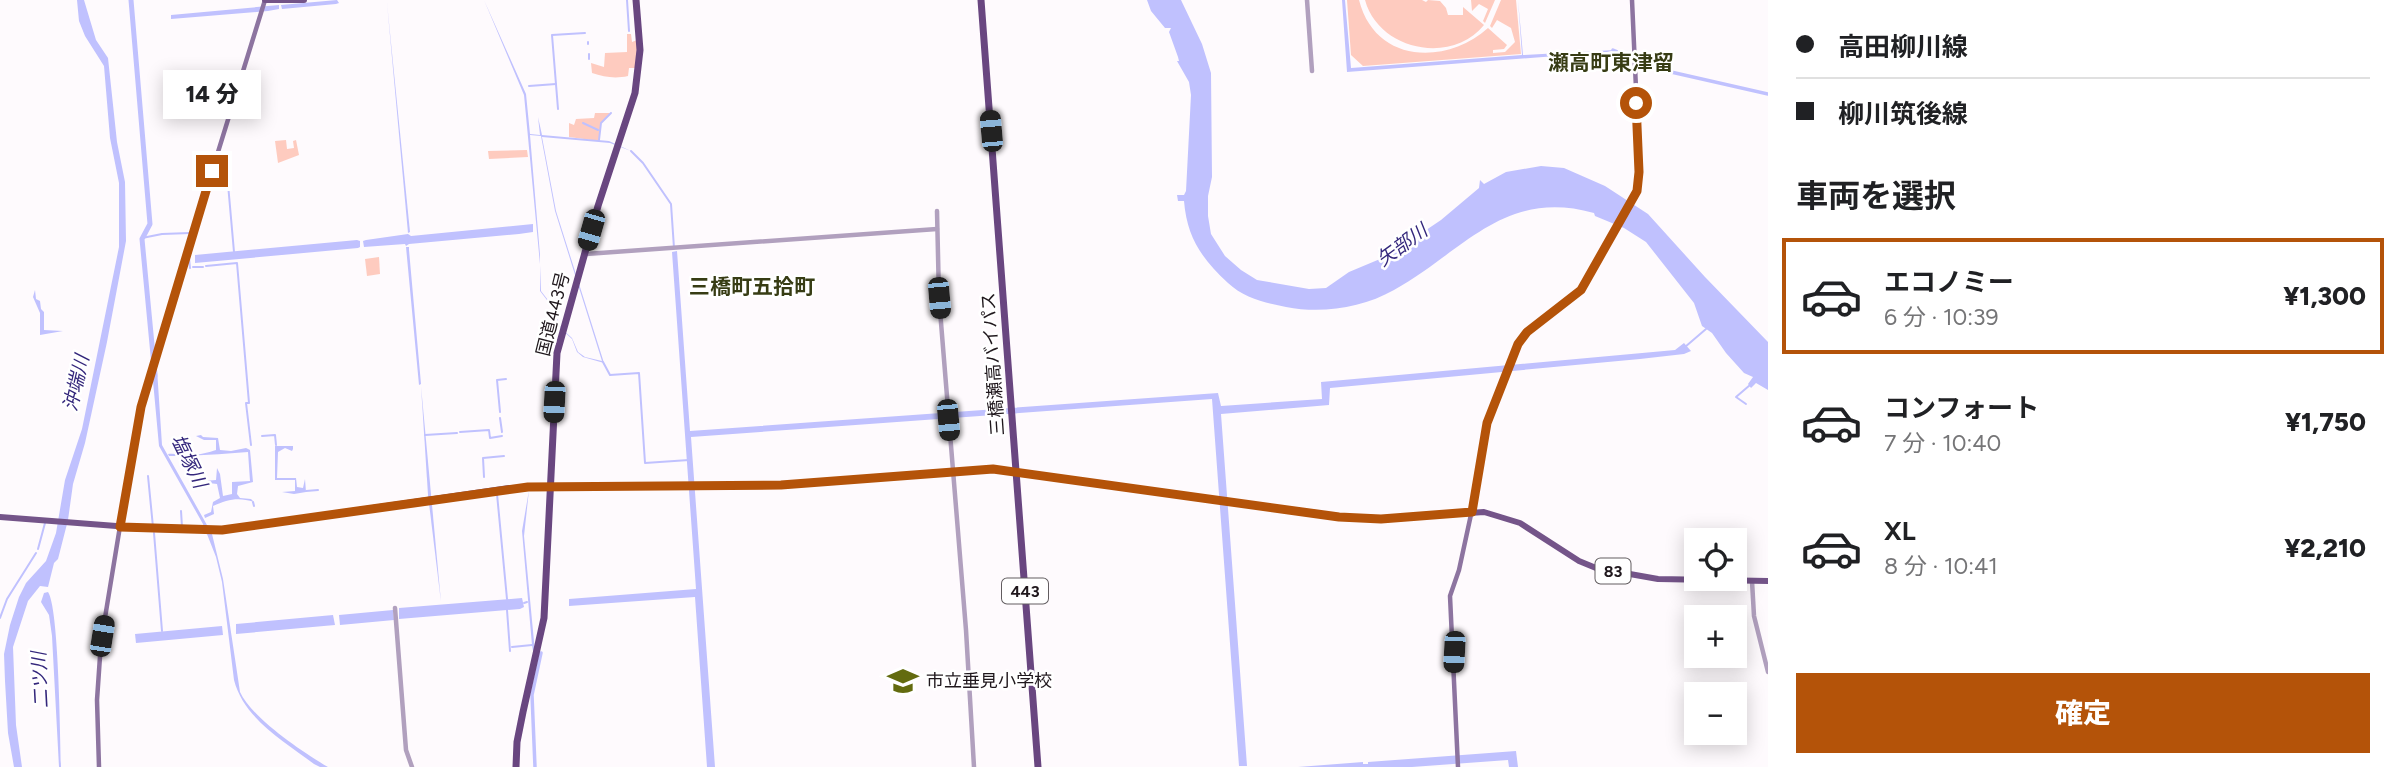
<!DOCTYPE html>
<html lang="ja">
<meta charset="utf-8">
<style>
body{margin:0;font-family:Figtree,"Noto Sans JP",sans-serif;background:#f6f6f6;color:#202124;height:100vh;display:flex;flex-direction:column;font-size:26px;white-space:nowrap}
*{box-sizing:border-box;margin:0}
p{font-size:23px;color:#757577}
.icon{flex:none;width:38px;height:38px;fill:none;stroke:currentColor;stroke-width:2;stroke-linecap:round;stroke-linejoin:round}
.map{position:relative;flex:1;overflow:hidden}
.drawer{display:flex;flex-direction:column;background:#fff;width:630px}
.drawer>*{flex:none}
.banner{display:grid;align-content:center;height:154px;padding:0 28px;background:#fff}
.fabs{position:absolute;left:1684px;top:528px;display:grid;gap:14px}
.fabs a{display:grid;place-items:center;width:63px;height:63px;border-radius:0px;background:#fff;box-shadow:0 4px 18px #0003;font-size:35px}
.end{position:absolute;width:32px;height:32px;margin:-16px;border:9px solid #b45309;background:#fff;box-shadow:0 0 0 4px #fff}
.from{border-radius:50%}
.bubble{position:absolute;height:49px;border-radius:0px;background:#fff;box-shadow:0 4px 18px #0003;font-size:23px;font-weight:800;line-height:49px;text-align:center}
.car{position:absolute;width:21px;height:42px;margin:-21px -10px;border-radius:9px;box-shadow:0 0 5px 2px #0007;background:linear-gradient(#222 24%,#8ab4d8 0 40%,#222 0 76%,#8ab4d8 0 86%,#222 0)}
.banner b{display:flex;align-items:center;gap:24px;height:66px;font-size:26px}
.banner b+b{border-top:2px solid #e0e0e0}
.banner i{width:18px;height:18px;background:#202124}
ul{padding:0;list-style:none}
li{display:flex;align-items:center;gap:21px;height:116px;margin:0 14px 10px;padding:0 14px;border:4px solid transparent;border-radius:0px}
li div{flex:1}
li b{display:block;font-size:26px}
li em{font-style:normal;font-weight:800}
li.selected{border-color:#b45309}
li>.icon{width:63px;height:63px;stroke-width:1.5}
h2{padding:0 28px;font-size:32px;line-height:84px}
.action{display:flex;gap:14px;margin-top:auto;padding:14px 28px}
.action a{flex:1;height:80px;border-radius:0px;background:#b45309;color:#fff;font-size:28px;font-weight:800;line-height:80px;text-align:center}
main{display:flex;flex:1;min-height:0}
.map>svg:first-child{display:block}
.green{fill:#fecbbf}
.water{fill:#c0c1fe}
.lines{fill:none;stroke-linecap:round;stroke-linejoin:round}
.stream{stroke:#c0c1fe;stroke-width:2}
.canal{stroke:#c0c1fe;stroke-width:3.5}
.river{stroke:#c0c1fe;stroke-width:5}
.tertiary{stroke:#b1a0be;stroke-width:4.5}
.secondary{stroke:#8d74a0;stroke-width:4.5}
.primary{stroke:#745489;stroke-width:6}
.trunk{stroke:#694680;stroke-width:7}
.route{stroke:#b45309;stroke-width:9}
.labels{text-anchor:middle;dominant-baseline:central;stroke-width:5;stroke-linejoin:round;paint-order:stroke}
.shield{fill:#fff;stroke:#625d60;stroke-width:2}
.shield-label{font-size:16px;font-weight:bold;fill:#1f171c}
.street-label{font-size:18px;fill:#1f171c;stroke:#fff}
.poi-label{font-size:18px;fill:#1f171c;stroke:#fff;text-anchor:start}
.water-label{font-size:19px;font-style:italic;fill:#34277c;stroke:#fff}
.quarter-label{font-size:21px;font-weight:bold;fill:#373c14;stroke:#fff}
</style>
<main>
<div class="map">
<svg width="1768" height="767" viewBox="0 0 1768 767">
<rect width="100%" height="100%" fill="#fefafd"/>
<!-- green -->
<g class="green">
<path d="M1347 0H1359C1375 63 1445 66 1488 28L1507 45 1504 49 1493 50V53L1505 52 1515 42 1511 28 1497 20 1492 28 1490 26 1501 0H1516L1521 54 1363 66 1351 55Z"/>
<path d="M1365 0H1422L1426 2 1428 0 1440 1 1446 8 1448 15H1463V7L1484 25C1452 65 1379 51 1365 0Z"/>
<path d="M1471 0H1495L1485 23 1483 21 1488 9 1479 4 1472 11Z"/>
<path d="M627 34H631L632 42 637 40V68H629L628 76C615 79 604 77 592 73L591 63 604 67 605 53 627 52Z"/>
<path d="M595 113H610L601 123 599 141 569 137V123L574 125 576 119 594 118Z"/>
<path d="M286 140 287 149 294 148 293 141 296 140 299 155 278 163 275 141Z"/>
<path d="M527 150 528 157 489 159 488 151Z"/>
<path d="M379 257 380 274 367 276 365 259Z"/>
</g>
<!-- water -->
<g class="water">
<path d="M77 0H84L96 40 108 58 117 142 125 182 126 241 107 342 85 443 73 484 68 520 58 559 54 563 48 587 40 586 28 601 13 647 16 725 22 767H14L8 733 5 681 4 654 10 625 19 597 26 583 46 561 56 533 65 480 82 429 119 247V183L110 138 104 66 85 36 79 21Z"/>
<path d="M337 0 339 3 336 4 282 9 281 5Z"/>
<path d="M484 0 526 94 530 134 540 135 538 117 542 135 609 141 631 151 610 143 542 137 556 211 604 363 583 357 577 352 572 339 561 329 550 304 540 291V265L541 291 551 304 561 328 572 338 578 352 585 357 602 361 555 211 541 136 530 135 540 255V264L524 95Z"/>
<path d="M1147 0H1181L1202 44 1211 73 1212 177 1208 196V216L1211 234 1225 256 1241 270 1257 280 1309 289 1326 288 1349 272 1380 259 1378 250 1381 249 1389 255 1441 220 1479 188 1480 180 1484 184 1506 172 1541 166 1564 168 1605 186 1648 214 1705 277 1768 342V390L1756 383 1751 388 1748 384 1753 377 1744 373 1726 353 1712 333 1702 326 1694 303 1646 242 1624 228 1595 216 1594 213C1504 188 1464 251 1394 290 1362 308 1322 314 1286 307 1265 303 1244 298 1228 283 1201 258 1187 237 1184 201H1178L1177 195H1184L1186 191 1191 95 1189 82 1177 61H1179L1178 57 1169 32 1171 28H1165L1151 11Z"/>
<path d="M1342 0H1345L1351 68 1522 55 1518 0 1523 55 1615 50 1607 52 1347 72Z"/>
<path d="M387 3 410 232 408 233Z"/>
<path d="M279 5V9L268 11 171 19V15Z"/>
<path d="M533 224V232L519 234 409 244 406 246 405 244 364 247 363 241 366 240 408 234 411 236Z"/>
<path d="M357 240 360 241V247L358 248 195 263V255Z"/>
<path d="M406 247H409V250L421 384 419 385Z"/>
<path d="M677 251 690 431 1218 393 1221 406 1322 399 1321 382 1675 350 1684 343 1691 351 1684 354 1640 359 1330 388 1329 405 1221 414 1247 766H1239L1212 399 691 437 715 767H707L695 597 569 606V599L696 589 672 252Z"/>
<path d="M35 290 36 299 40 301 41 309 44 312V330L63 331 40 335V313L33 297Z"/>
<path d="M157 369 162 445 212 534 223 579 240 692C252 718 302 752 328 767H320L314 764C284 741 244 719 234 680L222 582 216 557 203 524 159 446 153 381 154 371Z"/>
<path d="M421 386 441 602 428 495Z"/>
<path d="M201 435 203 437 218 438 220 450 231 451 246 448 250 450 253 482 238 486 237 494 240 498 251 499 254 502C239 497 228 499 213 506L214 514 205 518 204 515 211 512 213 502 220 498 217 484 200 482 203 478 204 481 216 480 217 468 220 474 223 496 232 494V482L250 481 248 452C221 454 197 456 169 456L168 454C176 453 185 456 193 455 198 455 210 452 216 450V440H204L196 436Z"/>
<path d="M275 446H293V449L292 451 285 448 278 452 277 478H296L297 487 303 488 305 479 306 492 294 494 282 492 295 491V480H275Z"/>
<path d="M529 490 524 536 535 652 533 651 532 645 522 531Z"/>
<path d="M48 592C59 608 60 737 61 767H59L52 636 49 615 41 602 44 593Z"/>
<path d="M522 598 524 607 520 609 399 619V608Z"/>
<path d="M393 610 394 620 340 625 339 615Z"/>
<path d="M333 615 335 625 236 634V624Z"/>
<path d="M222 626 223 635 136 643 135 634Z"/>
<path d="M1516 751 1518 767H1509L1508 760 1412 767H1298L1363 762V764H1368V762Z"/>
</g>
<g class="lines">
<!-- stream -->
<g class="stream">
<path d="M627 0 629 31"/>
<path d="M588 42V44"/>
<path d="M589 54V59"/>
<path d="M529 86 556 84"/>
<path d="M558 109 552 35 585 33"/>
<path d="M583 123 598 130"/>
<path d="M599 140 601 123 611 113"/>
<path d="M631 151 643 163 671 204 674 248"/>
<path d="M228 184 234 252"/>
<path d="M142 238 162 234 190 233"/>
<path d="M206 266 237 263 249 403H246L251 445"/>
<path d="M193 267H203"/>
<path d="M190 268 189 258 196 233"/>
<path d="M1685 347 1706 329"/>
<path d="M603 362 610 375 639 373 645 463 689 460"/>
<path d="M1746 404 1736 397 1750 385"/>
<path d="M500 412 497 380 506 379"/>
<path d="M500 418 502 432"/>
<path d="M460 432 489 430 490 438 502 436"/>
<path d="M425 435 457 433"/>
<path d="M262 436 275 435 276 445"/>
<path d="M148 476 153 527"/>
<path d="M484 477 483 458 504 456"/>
<path d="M306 491 318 490"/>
<path d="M497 494 507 599"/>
<path d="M253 502 254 506"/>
<path d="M181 511 182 527"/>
<path d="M154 533 162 631"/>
<path d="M38 549 45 523"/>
<path d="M524 603 527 602"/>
<path d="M507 610 510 651"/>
<path d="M0 618 7 599 36 553"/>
<path d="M512 647 532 645"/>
</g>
<!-- canal -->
<g class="canal">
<path d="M1613 50 1630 57 1646 61 1671 72 1768 94"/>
<path d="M535 767 532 695 541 653"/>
</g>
<!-- river -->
<path class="river" d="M131 0 150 224 142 239 155 376"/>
<!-- tertiary -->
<g class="tertiary">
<path d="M1307 0 1312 71"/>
<path d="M937 211 939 298 966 630 974 767"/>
<path d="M586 254 937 229"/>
<path d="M1752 581 1754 616 1768 672"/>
<path d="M395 608 406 750 412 767"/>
</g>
<!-- secondary -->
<g class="secondary">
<path d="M99 767 97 700 101 642 135 435 154 359 265 0"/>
<path d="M1458 767 1450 596 1459 570 1475 496 1489 418 1509 364 1518 344 1527 332 1581 290 1637 191 1639 155 1632 0"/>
</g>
<!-- primary -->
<g class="primary">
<path d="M265 0H304"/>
<path d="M0 517 155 529 222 530 509 488 781 485 993 469 1339 517 1381 519 1484 512 1520 523 1579 561 1596 568 1658 579 1768 581"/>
</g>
<!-- trunk -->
<g class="trunk">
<path d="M981 0 1038 767"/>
<path d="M516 767 517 742 523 712 544 618 557 353 598 206 635 93 640 50 636 0"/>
</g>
</g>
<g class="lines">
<!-- route -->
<path class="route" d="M212 171 141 407 120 527 222 530 528 487 781 485 993 469 1339 517 1381 519 1472 512 1487 423 1518 344 1527 332 1581 290 1637 191 1639 172 1636 103"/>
</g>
<!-- icons -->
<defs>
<g id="school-bare" transform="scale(2.415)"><path d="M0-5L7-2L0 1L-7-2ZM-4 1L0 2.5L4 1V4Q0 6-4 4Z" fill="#636b0f" stroke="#fff" stroke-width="2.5" paint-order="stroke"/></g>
</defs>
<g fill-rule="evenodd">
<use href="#school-bare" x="903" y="681"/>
</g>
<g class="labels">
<!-- shield labels -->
<g class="shield">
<rect x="1595.5" y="558.5" width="35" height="25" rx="5"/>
<rect x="1002" y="578.5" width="46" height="25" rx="5"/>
</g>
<g class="shield-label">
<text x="1613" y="571">83</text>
<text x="1025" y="591">443</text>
</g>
<!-- street labels -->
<g class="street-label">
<text transform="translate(553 314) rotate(-76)">国道443号</text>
<text transform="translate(993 364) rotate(-94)">三橋瀬高バイパス</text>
</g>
<!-- poi labels -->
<g class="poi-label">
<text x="926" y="681">市立垂見小学校</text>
</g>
<!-- water labels -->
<g class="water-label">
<text transform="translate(1402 245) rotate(-36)">矢部川</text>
<text transform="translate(76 383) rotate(-77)">沖端川</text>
<text transform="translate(189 461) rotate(64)">塩塚川</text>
<text transform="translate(40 680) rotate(-93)">二ツ川</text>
</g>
<!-- quarter labels -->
<g class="quarter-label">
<text x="1611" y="62">瀬高町東津留</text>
<text x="752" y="286">三橋町五拾町</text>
</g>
</g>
</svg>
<div class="fabs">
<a><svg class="icon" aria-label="locate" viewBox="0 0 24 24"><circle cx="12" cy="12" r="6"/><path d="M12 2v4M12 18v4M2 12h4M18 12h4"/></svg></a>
<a>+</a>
<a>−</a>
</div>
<i class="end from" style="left:1636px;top:103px"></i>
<i class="end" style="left:212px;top:171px"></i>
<div class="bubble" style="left:163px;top:70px;width:98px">14 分</div>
<i class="car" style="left:991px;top:131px;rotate:355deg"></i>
<i class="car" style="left:591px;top:230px;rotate:196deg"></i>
<i class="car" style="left:939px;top:298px;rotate:175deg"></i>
<i class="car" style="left:554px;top:402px;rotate:183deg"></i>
<i class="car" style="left:948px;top:420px;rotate:175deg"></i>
<i class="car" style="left:102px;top:636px;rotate:9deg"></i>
<i class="car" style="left:1454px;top:652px;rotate:183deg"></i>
</div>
<section class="drawer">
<div class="banner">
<b><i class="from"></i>高田柳川線</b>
<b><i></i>柳川筑後線</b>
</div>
<h2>車両を選択</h2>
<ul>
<li class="selected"><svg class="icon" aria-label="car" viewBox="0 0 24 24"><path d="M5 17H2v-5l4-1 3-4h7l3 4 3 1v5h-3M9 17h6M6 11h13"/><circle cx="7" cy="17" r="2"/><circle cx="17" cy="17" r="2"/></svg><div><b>エコノミー</b><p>6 分 · 10:39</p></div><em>¥1,300</em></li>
<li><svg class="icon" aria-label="car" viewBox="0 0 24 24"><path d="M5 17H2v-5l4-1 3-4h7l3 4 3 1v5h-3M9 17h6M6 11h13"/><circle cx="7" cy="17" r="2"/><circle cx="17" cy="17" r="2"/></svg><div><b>コンフォート</b><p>7 分 · 10:40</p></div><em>¥1,750</em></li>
<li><svg class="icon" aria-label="car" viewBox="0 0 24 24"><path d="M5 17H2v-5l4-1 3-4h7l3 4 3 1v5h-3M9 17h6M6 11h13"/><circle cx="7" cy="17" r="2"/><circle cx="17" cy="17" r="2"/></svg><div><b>XL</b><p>8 分 · 10:41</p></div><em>¥2,210</em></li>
</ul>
<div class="action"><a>確定</a></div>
</section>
</main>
